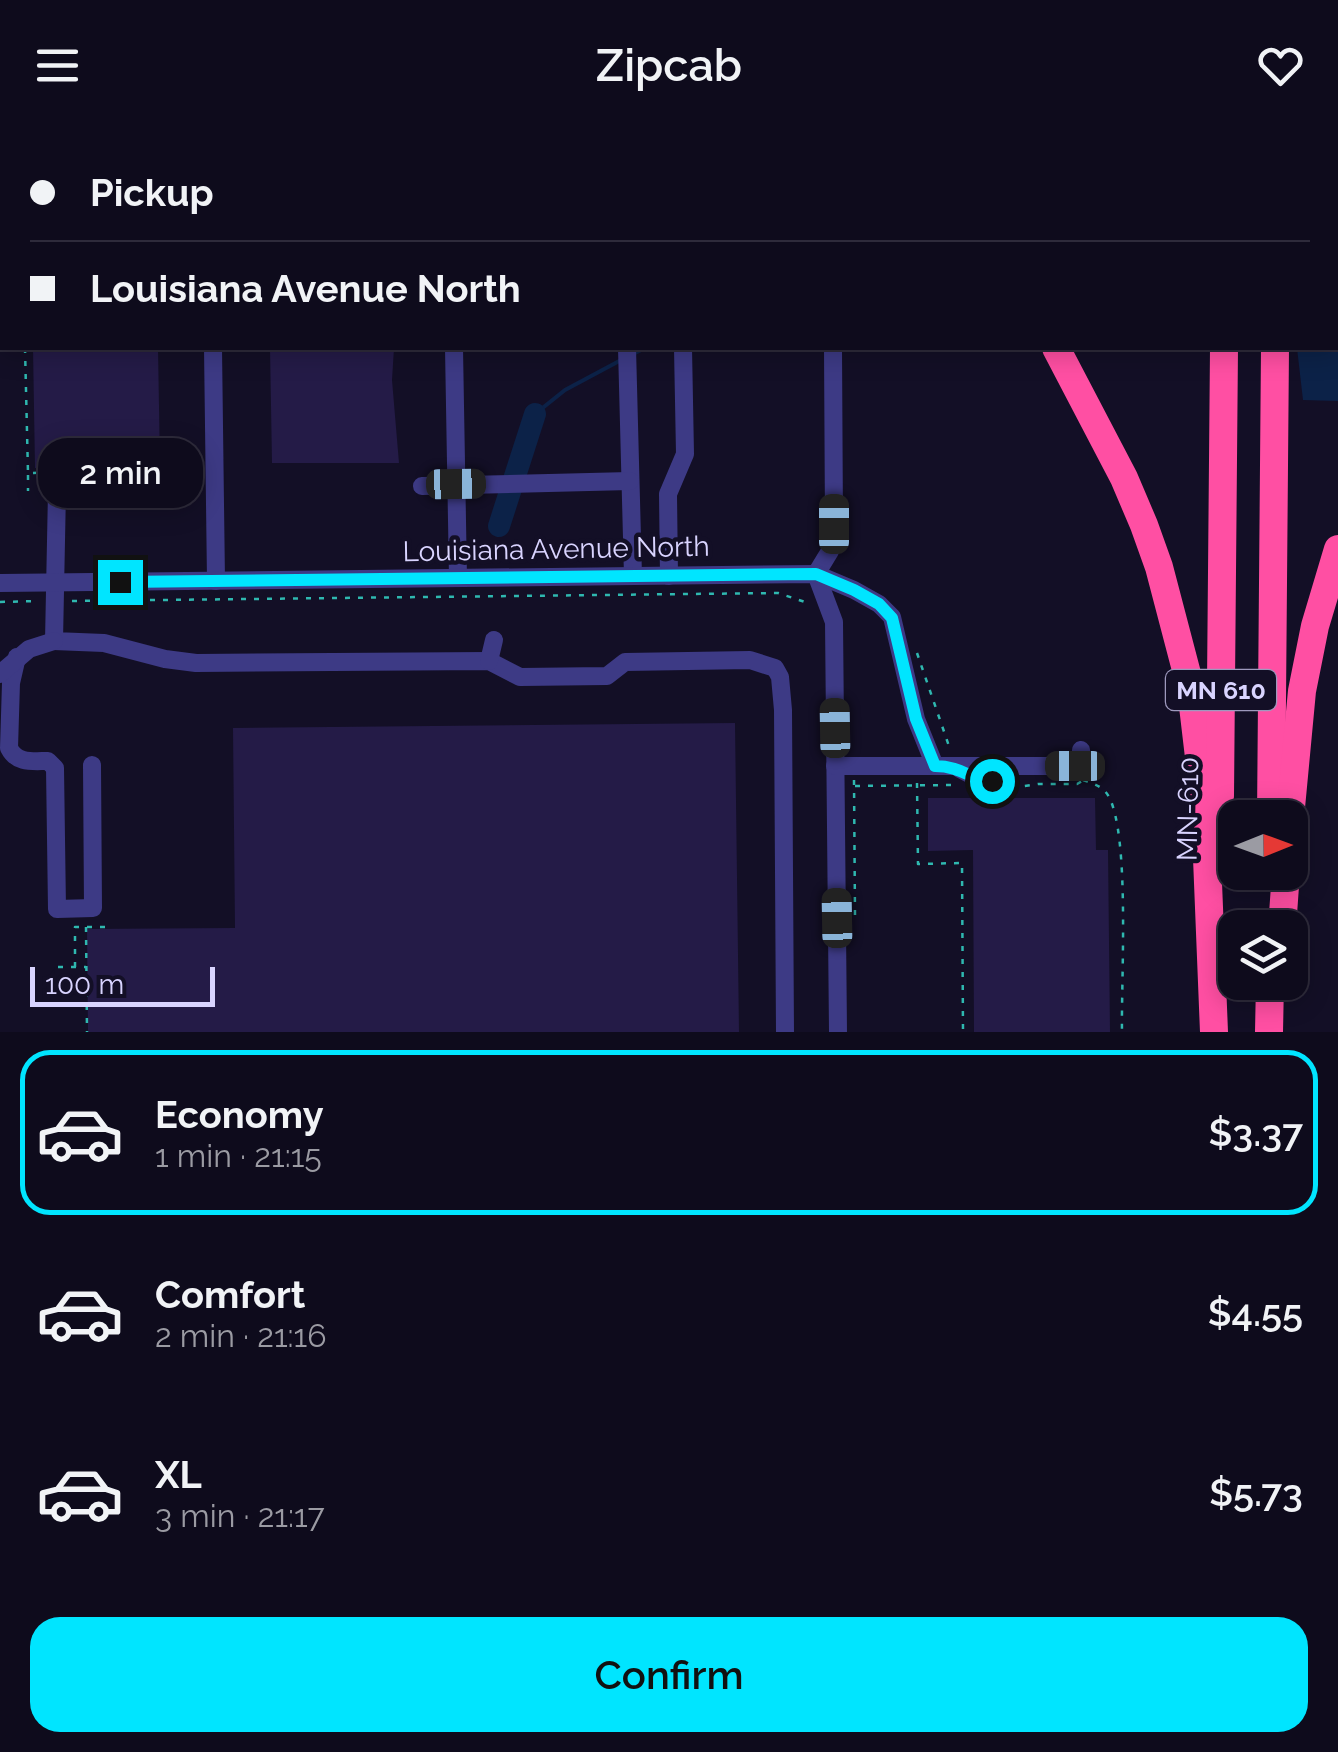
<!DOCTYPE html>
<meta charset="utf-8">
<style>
body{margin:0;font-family:Raleway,sans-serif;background:#1c1929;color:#f1f3f6;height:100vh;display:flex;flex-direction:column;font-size:38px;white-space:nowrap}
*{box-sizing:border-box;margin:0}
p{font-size:32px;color:#9b9ba3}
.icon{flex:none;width:55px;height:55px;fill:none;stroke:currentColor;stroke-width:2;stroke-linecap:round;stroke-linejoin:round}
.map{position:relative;height:902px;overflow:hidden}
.side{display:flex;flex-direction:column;background:#0e0b1c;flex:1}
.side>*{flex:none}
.guide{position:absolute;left:0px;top:0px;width:1340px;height:220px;box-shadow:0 5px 25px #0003,0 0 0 2px #2e2b3b;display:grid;align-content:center;height:220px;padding:0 30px;background:#0e0b1c}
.needle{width:65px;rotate:89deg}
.buttons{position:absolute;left:1218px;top:670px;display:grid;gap:20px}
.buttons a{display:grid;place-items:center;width:90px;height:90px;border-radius:20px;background:#0e0b1c;box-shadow:0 5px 25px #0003,0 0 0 2px #2e2b3b;font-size:50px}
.scale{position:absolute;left:30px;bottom:25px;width:185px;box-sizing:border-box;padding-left:10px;border:5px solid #d9d4ff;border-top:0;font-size:28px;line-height:35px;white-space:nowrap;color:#d9d4ff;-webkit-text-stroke:8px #130f26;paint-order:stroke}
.end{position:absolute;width:45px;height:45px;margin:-22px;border:12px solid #00e5ff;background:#111;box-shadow:0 0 0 5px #111}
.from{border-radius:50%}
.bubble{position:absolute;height:70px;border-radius:30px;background:#0e0b1c;box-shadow:0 5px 25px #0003,0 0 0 2px #2e2b3b;font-size:32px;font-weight:600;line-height:70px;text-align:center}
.car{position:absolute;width:30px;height:60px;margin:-30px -15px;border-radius:12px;box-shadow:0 0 8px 2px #0007;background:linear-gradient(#222 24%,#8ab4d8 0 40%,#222 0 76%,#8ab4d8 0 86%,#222 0)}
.guide b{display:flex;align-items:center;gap:35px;height:95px;font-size:38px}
.guide b+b{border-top:2px solid #2e2b3b}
.guide i{width:25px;height:25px;background:#f1f3f6}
ul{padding:18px 0 0;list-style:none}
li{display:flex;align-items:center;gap:30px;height:165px;margin:0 20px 15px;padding:0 10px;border:5px solid transparent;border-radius:30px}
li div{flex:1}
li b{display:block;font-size:38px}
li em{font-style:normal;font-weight:600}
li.selected{border-color:#00e5ff}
li>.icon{width:90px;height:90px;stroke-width:1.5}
.cta{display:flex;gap:20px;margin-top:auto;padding:20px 30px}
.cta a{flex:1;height:115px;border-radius:30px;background:#00e5ff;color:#111;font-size:40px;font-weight:600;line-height:115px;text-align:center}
header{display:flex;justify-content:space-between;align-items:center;height:130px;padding:0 30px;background:#0e0b1c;font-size:45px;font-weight:600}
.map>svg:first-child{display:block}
.water{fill:#0c2248}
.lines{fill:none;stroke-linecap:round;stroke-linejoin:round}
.stream{stroke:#0c2248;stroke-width:4}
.river{stroke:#0c2248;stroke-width:22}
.building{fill:#241b47}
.minor-tunnel{stroke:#312d47;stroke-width:18;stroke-dasharray:18 9;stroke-linecap:butt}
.path{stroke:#2fb8b0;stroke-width:2.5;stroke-dasharray:5 8;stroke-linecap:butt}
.minor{stroke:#3d3a85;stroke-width:18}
.highway{stroke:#ff4fa3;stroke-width:28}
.route{stroke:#00e5ff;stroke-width:12}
.labels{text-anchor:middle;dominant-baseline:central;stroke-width:9;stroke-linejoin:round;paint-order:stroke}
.shield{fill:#130f26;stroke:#9e99be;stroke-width:2.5}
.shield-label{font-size:25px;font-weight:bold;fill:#d9d4ff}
.street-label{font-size:28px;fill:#d9d4ff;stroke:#130f26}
</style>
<header><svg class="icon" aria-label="menu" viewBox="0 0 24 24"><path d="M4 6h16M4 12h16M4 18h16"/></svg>Zipcab<svg class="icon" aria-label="heart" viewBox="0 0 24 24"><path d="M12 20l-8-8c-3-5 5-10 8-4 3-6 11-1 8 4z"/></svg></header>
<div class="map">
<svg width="1338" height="902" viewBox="0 0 1338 902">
<rect width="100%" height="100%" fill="#130f26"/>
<!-- water -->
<path class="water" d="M1338 14V271L1303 270 1297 218H1338Z"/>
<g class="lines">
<!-- stream -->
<g class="stream">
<path d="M631 225 645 218"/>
<path d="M535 284 565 260 623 229"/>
</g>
<!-- river -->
<path class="river" d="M499 396 535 284"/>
</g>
<!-- building -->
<g class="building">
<path d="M33 218H158L160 335 35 338Z"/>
<path d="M270 218H394L392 250 399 333H272Z"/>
<path d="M735 593 739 902H88L87 799 235 798 233 598Z"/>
<path d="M991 644H1012V668H1095L1096 720H1108L1110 902H974L973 720 928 721V668H992Z"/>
</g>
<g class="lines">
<!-- minor-tunnel -->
<path class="minor-tunnel" d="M992 651H1012"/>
<!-- path -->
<g class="path">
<path d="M22 0V2"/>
<path d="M25 218 28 343 181 341"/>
<path d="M28 345V361"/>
<path d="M72 471 778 463 811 474"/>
<path d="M0 472 39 471"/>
<path d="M917 523 950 619"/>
<path d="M854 650 855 786"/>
<path d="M1083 650C1094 654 1103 656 1109 667 1130 707 1121 850 1122 902"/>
<path d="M917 653 918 734 962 733 963 902"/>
<path d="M855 656 957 655"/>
<path d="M1012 658 1038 654H1077L1084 650"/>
<path d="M86 797 87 902"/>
<path d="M58 837H86"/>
<path d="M75 837V797H109"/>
</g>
<!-- minor -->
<g class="minor">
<path d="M210 0V2"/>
<path d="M450 0V2"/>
<path d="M621 0V2"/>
<path d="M680 0V2"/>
<path d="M839 0V2"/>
<path d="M0 96H2"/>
<path d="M213 218 216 451"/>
<path d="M454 218 458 448"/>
<path d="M627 218 633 446"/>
<path d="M422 356 630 351"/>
<path d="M57 361 54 511 104 513 165 529 196 533 489 531 520 547 607 546 625 532 750 530 775 538 780 547 783 580 785 902"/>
<path d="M816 444 834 492 838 902"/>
<path d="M816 444 830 421 834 394 833 218"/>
<path d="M669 446 668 364 685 324 683 218"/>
<path d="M0 453 816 444 854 460 879 474 892 487 916 589 935 636H835"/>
<path d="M17 527 11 553 9 618C17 634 33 631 48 631L55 638 57 779 93 778 92 635"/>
<path d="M489 531 494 510"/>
<path d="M0 544 29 519 54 511"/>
<path d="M935 636H1075L1082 628 1081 620"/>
<path d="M960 639 983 651H992"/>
</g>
<!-- highway -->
<g class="highway">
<path d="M925 0 926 2"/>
<path d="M1003 0 1009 2"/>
<path d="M1226 0V2"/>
<path d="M1125 2 1130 0"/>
<path d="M1277 2V0"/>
<path d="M1056 218 1124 348 1144 395 1159 437 1191 559 1205 678 1214 902"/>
<path d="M1220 666 1224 218"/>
<path d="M1271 688 1275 218"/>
<path d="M1290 688 1302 561 1315 496 1338 419"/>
<path d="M1282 798 1286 742"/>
<path d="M1269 902 1270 852"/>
</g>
</g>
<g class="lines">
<!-- route -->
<path class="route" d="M120 452 816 444 854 460 879 474 892 488 916 589 935 636C963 636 971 651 992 651"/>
</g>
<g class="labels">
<!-- shield labels -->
<rect class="shield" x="1166" y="540" width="110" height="40" rx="8"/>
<g class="shield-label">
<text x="1221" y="560">MN 610</text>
</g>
<!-- street labels -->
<g class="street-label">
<text transform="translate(556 419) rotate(-1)">Louisiana Avenue North</text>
<text transform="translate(1188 679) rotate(-89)">MN-610</text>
</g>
</g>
</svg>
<div class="buttons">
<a><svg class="needle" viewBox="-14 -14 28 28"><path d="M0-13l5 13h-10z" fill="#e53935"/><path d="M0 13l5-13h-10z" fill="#9b9ba3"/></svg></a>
<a><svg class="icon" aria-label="layers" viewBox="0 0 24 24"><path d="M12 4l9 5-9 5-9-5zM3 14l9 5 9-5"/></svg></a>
</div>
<div class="scale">100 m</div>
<i class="end from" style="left:992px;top:651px"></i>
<i class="end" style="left:120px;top:452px"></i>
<div class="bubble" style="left:38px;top:308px;width:165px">2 min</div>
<i class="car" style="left:456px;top:354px;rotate:89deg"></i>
<i class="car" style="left:834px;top:394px;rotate:0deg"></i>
<i class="car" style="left:835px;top:598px;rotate:359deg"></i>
<i class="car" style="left:1075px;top:636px;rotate:270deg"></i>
<i class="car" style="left:837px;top:788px;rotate:359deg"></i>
<div class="guide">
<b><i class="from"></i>Pickup</b>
<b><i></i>Louisiana Avenue North</b>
</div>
</div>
<section class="side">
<ul>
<li class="selected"><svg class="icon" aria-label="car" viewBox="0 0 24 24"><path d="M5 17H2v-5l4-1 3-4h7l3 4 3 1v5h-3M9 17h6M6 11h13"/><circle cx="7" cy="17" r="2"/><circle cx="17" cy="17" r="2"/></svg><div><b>Economy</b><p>1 min · 21:15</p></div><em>$3.37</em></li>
<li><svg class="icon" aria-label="car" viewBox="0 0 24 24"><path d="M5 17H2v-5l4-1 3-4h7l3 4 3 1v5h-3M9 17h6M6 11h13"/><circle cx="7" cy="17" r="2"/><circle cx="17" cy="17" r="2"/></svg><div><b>Comfort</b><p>2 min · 21:16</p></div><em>$4.55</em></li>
<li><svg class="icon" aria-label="car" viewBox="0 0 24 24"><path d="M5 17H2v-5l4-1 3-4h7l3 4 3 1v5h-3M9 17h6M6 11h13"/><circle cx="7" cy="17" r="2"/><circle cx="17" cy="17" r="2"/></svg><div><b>XL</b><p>3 min · 21:17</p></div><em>$5.73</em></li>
</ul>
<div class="cta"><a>Confirm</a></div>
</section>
